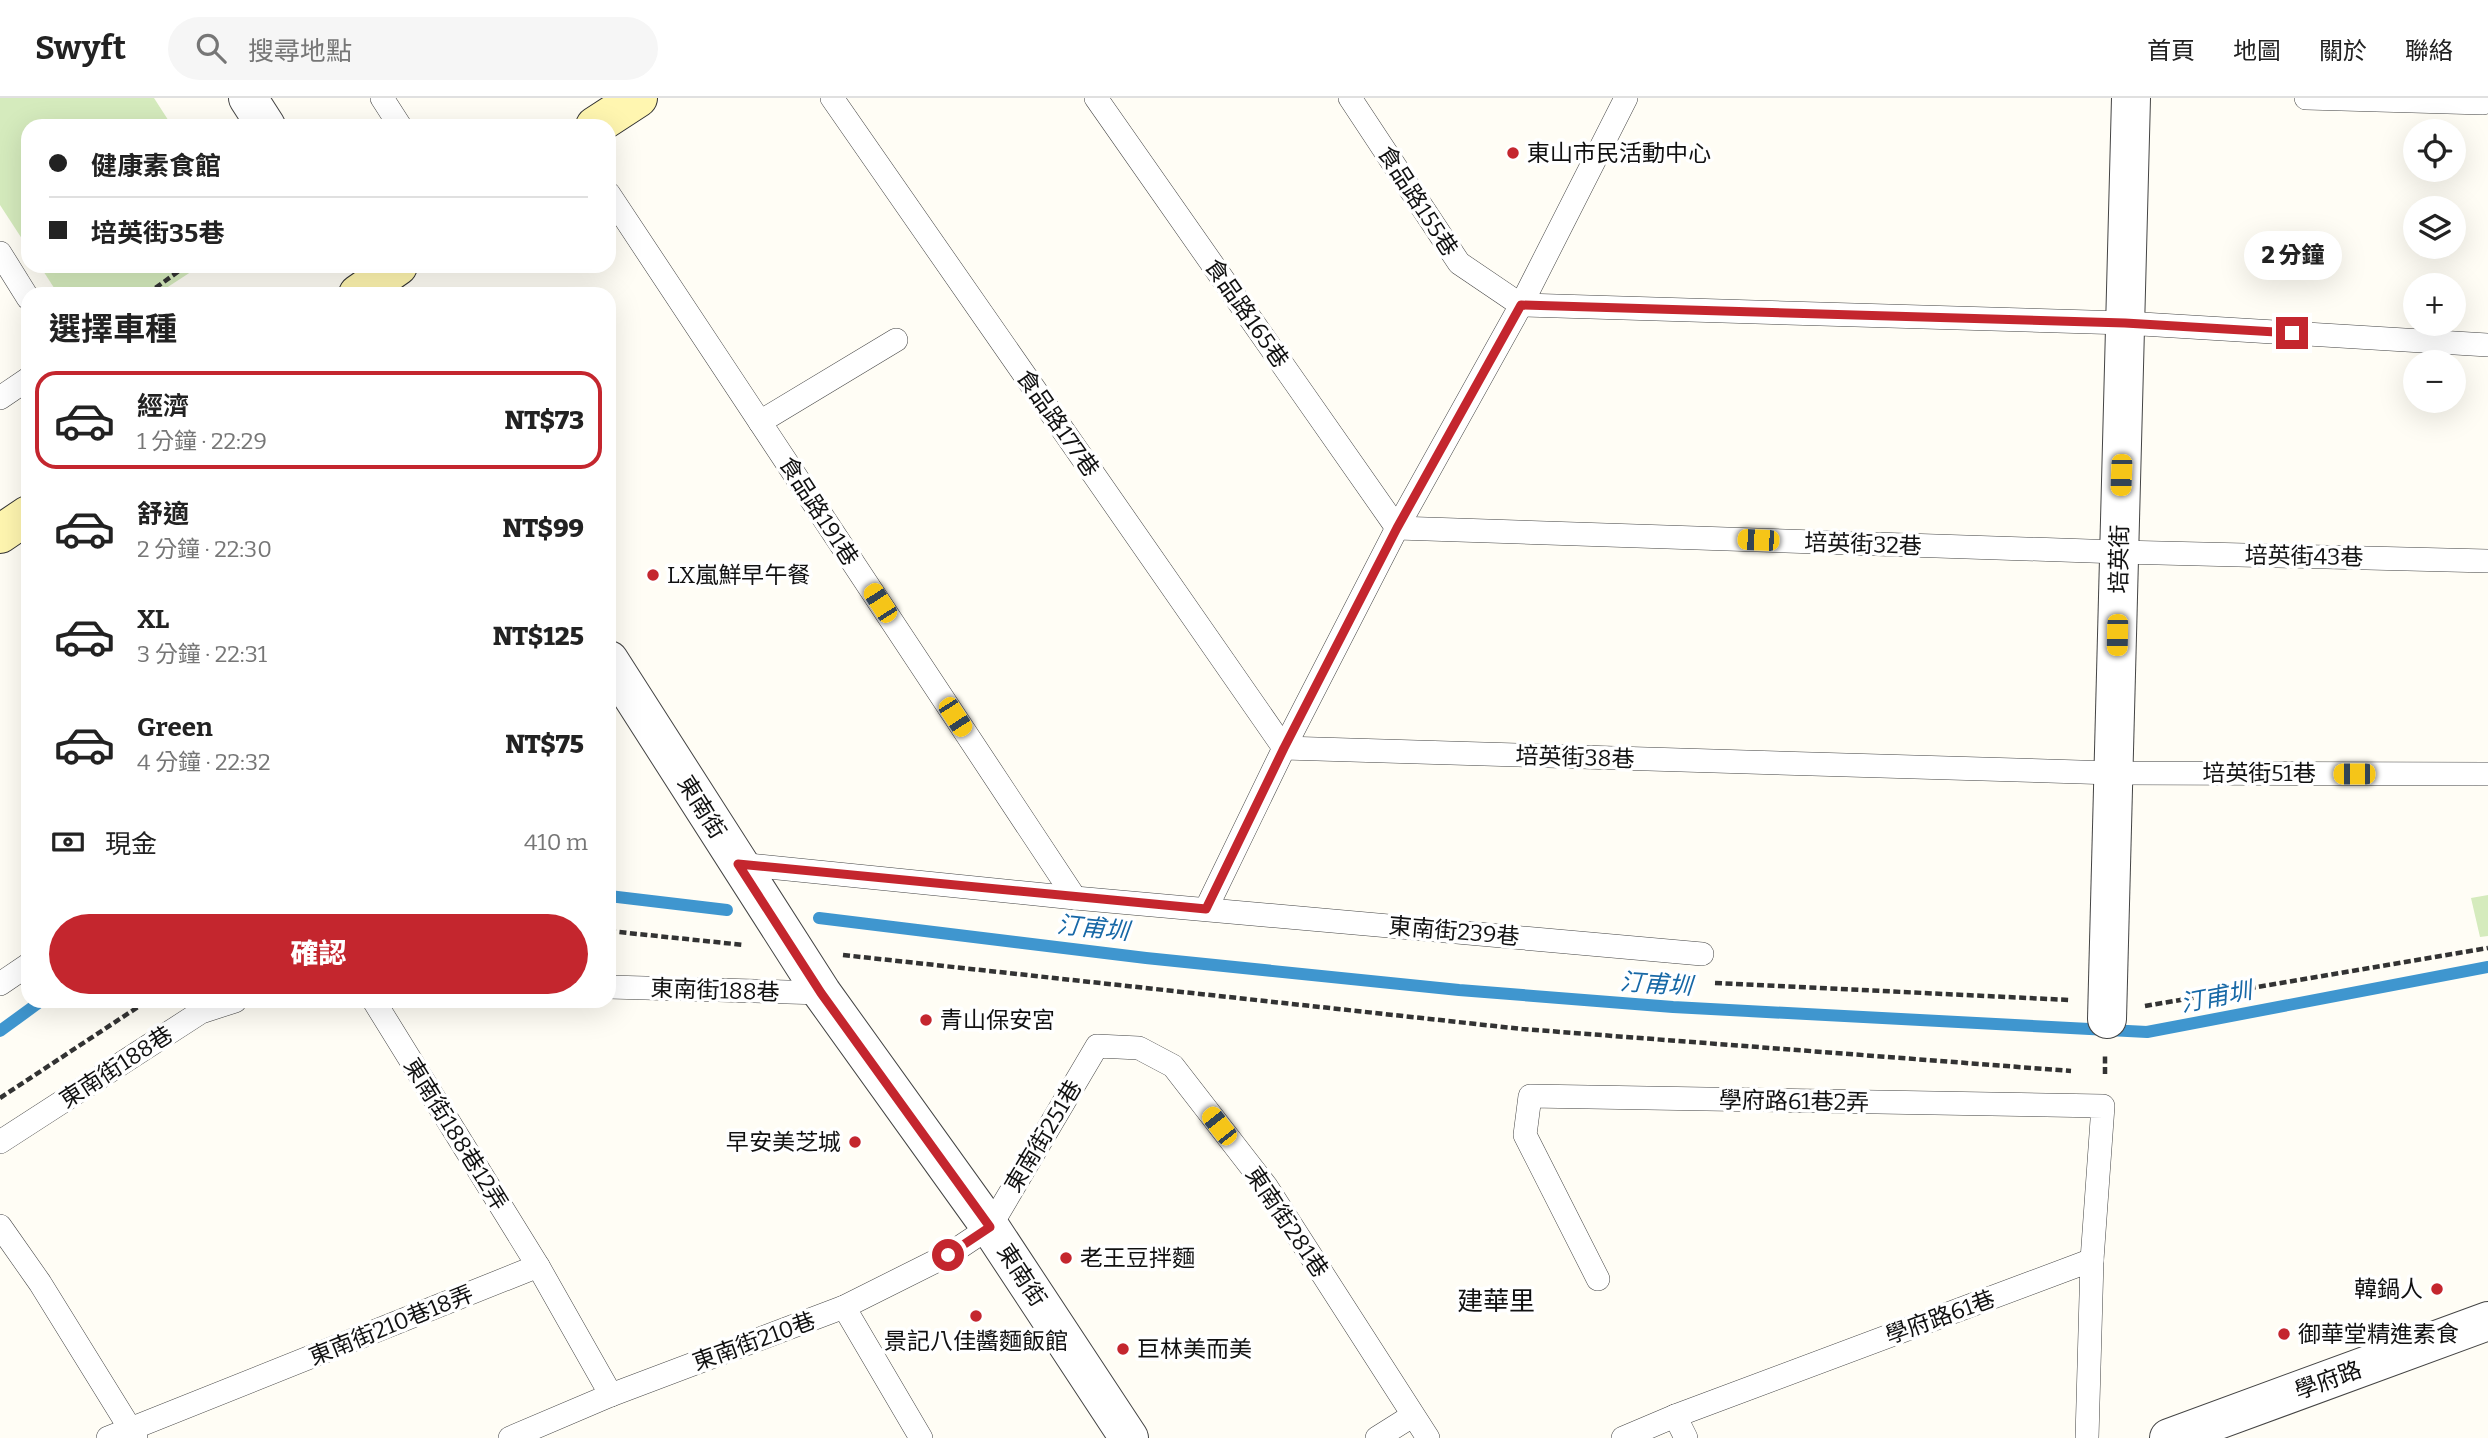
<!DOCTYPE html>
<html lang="zh-TW">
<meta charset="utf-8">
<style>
body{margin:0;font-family:Bitter,"Noto Sans TC",serif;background:#f6f6f6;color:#222;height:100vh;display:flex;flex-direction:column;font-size:26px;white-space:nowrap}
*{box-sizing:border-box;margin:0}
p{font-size:23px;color:#767676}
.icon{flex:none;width:38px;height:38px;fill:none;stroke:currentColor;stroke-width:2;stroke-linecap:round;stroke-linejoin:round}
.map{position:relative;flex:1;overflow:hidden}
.details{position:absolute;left:21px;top:189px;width:595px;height:721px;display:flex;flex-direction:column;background:#fff;border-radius:21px;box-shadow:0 7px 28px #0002}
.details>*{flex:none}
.guide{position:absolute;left:21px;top:21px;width:595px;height:154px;border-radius:21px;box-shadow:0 7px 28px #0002;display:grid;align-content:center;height:154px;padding:0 28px;background:#fff}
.controls{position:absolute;left:2403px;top:21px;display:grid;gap:14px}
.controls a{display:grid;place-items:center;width:63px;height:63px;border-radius:50%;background:#fff;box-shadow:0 7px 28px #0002;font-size:35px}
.end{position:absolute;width:32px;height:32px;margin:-16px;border:9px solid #c4262e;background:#fff;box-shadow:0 0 0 4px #fff}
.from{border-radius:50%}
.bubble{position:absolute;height:49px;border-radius:24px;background:#fff;box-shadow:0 7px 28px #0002;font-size:23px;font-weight:800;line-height:49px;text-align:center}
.car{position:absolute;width:21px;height:42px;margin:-21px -10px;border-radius:9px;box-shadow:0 0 5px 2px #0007;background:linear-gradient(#f5c518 24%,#345 0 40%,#f5c518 0 76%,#345 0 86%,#f5c518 0)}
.guide b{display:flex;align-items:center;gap:24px;height:66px;font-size:26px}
.guide b+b{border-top:2px solid #e0e0e0}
.guide i{width:18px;height:18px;background:#222}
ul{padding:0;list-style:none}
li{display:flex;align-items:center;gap:21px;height:98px;margin:0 14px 10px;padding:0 14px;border:4px solid transparent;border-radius:21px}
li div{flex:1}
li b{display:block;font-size:26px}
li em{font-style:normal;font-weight:800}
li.current{border-color:#c4262e}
li>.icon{width:63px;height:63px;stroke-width:1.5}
h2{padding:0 28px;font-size:32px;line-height:84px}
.pay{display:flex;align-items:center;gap:18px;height:77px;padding:0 28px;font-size:26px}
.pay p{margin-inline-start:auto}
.primary-button{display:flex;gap:14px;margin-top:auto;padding:14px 28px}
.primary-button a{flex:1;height:80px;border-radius:42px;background:#c4262e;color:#fff;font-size:28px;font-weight:800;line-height:80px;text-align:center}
header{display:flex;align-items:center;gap:42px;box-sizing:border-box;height:98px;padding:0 35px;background:#fff;border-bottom:2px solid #e0e0e0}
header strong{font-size:33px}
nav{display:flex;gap:38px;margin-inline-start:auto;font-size:24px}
.search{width:490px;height:63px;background:#f6f6f6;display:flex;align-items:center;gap:18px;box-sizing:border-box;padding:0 24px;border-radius:38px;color:#767676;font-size:26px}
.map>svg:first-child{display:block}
.green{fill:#d5ebbd}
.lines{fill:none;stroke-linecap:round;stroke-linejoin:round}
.stream{stroke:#3f96cf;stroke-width:12}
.lane-casing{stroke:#444;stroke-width:24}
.street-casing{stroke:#444;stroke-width:40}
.secondary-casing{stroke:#333;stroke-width:40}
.path{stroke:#333;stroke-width:4.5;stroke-dasharray:7 3.5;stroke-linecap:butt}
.lane{stroke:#fff;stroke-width:23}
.street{stroke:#fff;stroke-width:38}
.secondary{stroke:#fff6b0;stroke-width:38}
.route{stroke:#c4262e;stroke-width:9}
.poi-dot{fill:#c4262e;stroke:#fff;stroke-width:2.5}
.labels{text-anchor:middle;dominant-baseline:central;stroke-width:7;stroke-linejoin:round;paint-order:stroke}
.poi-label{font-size:23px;fill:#111;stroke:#fff;text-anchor:start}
.street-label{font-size:23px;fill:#111;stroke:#fff}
.water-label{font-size:24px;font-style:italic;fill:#1768a6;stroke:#fff}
.quarter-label{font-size:26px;fill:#111;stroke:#fff}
</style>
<header>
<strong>Swyft</strong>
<div class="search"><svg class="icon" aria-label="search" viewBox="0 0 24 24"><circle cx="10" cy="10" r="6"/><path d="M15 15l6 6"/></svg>搜尋地點</div>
<nav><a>首頁</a><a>地圖</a><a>關於</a><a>聯絡</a></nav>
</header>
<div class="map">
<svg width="2488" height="1340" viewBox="0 0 2488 1340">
<rect width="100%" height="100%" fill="#fffdf5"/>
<!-- green -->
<g class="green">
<path d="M0 0H154L172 28H28V150L0 107Z"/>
<path d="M40 168H200L157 196H58Z"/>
<path d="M2488 797V838L2480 839 2471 800Z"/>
</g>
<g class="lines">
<!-- stream -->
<g class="stream">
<path d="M609 798 727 812"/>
<path d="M819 820 1146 860 1459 892 1673 909 2147 934 2488 869"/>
<path d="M0 933 41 903"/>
</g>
<!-- lane casing -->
<g class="lane-casing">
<g id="lane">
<path d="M382 0 400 28"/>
<path d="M832 0 1284 650"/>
<path d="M1096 0 1397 430"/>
<path d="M1350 0 1459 165 1521 207 2125 225 2488 247"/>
<path d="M2306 0 2483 5"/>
<path d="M609 96 1075 800"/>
<path d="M0 155 28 200"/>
<path d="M0 300 28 281"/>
<path d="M760 324 896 242"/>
<path d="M1397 430 2119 454 2488 463"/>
<path d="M1284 650 2113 675 2488 676"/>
<path d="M739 766 1075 800 1702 856"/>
<path d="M1206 811 1284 650 1397 430 1521 207 1626 0"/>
<path d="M0 886 28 867"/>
<path d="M609 889 822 895"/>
<path d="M374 903 538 1168"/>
<path d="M0 1044 201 914 235 903"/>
<path d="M0 1128 40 1185 136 1340"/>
<path d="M1598 1181 1525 1037 1530 998 2103 1008 2092 1162"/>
<path d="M844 1209 921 1340"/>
<path d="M1675 1318 1686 1340"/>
<path d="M108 1340 538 1168 611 1297"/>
<path d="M510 1340 611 1297 844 1209 948 1157 990 1129 1097 948 1139 950 1173 968 1266 1088 1428 1340"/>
<path d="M1377 1340 1412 1318"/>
<path d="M1623 1340 1675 1318 2092 1162 2087 1340"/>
</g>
</g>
<!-- street casing -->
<g class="street-casing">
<g id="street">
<path d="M248 0 266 28"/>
<path d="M609 562 822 895 990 1129 1129 1340"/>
<path d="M2107 921 2131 0"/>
<path d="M2169 1340 2488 1223"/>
</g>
</g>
<!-- secondary casing -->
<g class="secondary-casing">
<g id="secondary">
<path d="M595 28 638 0"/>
<path d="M358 196 398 168"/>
<path d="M0 436 28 417"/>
</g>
</g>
<!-- path -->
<g class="path">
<path d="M147 196 186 168"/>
<path d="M609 833 744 847"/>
<path d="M843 857 1522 931 2071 973"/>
<path d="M1715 885 2070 902"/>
<path d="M2145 908 2488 850"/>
<path d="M2105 976V957"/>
<path d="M0 1000 147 903"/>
</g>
<!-- lane -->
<use href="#lane" class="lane"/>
<!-- street -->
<use href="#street" class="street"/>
<!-- secondary -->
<use href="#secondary" class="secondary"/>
</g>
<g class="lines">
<!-- route -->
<path class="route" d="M948 1157 990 1129 821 895 738 766 1206 811 1284 650 1397 430 1521 207 2125 225 2292 235"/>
</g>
<!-- markers -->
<g class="poi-dot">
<circle cx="1513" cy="55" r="7"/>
<circle cx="653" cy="477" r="7"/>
<circle cx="926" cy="922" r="7"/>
<circle cx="855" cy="1044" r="7"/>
<circle cx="1066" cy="1160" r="7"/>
<circle cx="2437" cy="1191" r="7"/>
<circle cx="976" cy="1218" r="7"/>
<circle cx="2284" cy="1236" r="7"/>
<circle cx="1123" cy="1251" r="7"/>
</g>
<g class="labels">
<!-- poi labels -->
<g class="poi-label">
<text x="1527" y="55">東山市民活動中心</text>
<text x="667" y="477">LX嵐鮮早午餐</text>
<text x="940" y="922">青山保安宮</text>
<text x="841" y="1044" text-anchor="end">早安美芝城</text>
<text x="1080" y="1160">老王豆拌麵</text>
<text x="2423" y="1191" text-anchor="end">韓鍋人</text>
<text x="2298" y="1236">御華堂精進素食</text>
<text x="976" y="1243" text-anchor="middle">景記八佳醬麵飯館</text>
<text x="1137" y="1251">巨林美而美</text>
</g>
<!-- street labels -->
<g class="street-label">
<text transform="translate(1418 103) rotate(57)">食品路155巷</text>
<text transform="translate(1247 215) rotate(55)">食品路165巷</text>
<text transform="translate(1058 325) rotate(55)">食品路177巷</text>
<text transform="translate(819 413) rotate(57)">食品路191巷</text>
<text transform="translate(1863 446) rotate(2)">培英街32巷</text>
<text transform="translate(2304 458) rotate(1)">培英街43巷</text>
<text transform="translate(2119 461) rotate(-89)">培英街</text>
<text transform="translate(1575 659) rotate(2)">培英街38巷</text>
<text x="2259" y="675">培英街51巷</text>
<text transform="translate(702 709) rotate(58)">東南街</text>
<text transform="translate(1454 833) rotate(5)">東南街239巷</text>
<text transform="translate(715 892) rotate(2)">東南街188巷</text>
<text transform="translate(116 969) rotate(-33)">東南街188巷</text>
<text transform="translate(1794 1003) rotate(1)">學府路61巷2弄</text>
<text transform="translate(456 1036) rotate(58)">東南街188巷12弄</text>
<text transform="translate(1043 1038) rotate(-59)">東南街251巷</text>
<text transform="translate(1287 1124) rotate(56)">東南街281巷</text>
<text transform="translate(1022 1177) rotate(57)">東南街</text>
<text transform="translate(1940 1219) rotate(-20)">學府路61巷</text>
<text transform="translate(391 1227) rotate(-22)">東南街210巷18弄</text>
<text transform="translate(754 1243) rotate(-20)">東南街210巷</text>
<text transform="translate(2328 1282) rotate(-20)">學府路</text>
</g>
<!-- water labels -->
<g class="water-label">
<text transform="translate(1093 830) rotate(6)">汀甫圳</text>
<text transform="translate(1656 886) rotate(4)">汀甫圳</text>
<text transform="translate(2216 899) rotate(-11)">汀甫圳</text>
</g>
<!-- quarter labels -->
<g class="quarter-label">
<text x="1496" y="1203">建華里</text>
</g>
</g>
</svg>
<div class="controls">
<a><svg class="icon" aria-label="locate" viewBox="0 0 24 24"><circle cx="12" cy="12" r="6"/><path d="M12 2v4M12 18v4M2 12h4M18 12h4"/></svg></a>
<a><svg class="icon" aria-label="layers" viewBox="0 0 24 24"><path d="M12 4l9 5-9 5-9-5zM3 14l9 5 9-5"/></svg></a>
<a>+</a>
<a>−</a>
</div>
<i class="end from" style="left:948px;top:1157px"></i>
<i class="end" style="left:2292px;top:235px"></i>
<div class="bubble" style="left:2244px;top:133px;width:98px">2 分鐘</div>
<i class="car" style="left:2121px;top:377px;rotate:182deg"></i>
<i class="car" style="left:1758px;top:442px;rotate:272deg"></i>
<i class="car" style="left:880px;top:505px;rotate:327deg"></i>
<i class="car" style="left:2117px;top:537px;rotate:181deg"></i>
<i class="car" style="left:955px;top:619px;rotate:147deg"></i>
<i class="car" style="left:2354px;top:676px;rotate:270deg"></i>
<i class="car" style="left:1219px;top:1028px;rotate:322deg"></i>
<div class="guide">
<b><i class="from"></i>健康素食館</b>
<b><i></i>培英街35巷</b>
</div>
<section class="details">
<h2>選擇車種</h2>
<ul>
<li class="current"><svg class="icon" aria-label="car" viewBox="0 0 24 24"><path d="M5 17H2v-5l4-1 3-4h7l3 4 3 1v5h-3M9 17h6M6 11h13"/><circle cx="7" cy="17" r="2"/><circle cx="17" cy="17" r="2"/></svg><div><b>經濟</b><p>1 分鐘 · 22:29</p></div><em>NT$73</em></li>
<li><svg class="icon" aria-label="car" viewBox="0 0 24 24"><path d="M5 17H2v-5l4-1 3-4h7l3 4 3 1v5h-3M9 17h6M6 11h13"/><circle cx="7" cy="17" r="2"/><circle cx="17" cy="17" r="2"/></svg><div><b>舒適</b><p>2 分鐘 · 22:30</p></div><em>NT$99</em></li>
<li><svg class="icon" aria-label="car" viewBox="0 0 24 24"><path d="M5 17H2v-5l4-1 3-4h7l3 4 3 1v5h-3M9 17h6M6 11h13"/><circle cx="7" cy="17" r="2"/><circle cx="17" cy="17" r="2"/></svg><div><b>XL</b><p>3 分鐘 · 22:31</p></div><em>NT$125</em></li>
<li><svg class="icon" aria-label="car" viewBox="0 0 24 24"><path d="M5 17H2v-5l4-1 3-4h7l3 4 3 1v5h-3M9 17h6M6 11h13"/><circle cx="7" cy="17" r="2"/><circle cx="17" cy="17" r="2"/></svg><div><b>Green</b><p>4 分鐘 · 22:32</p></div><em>NT$75</em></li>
</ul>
<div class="pay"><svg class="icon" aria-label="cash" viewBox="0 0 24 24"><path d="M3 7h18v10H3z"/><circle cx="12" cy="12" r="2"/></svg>現金<p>410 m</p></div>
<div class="primary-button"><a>確認</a></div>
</section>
</div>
